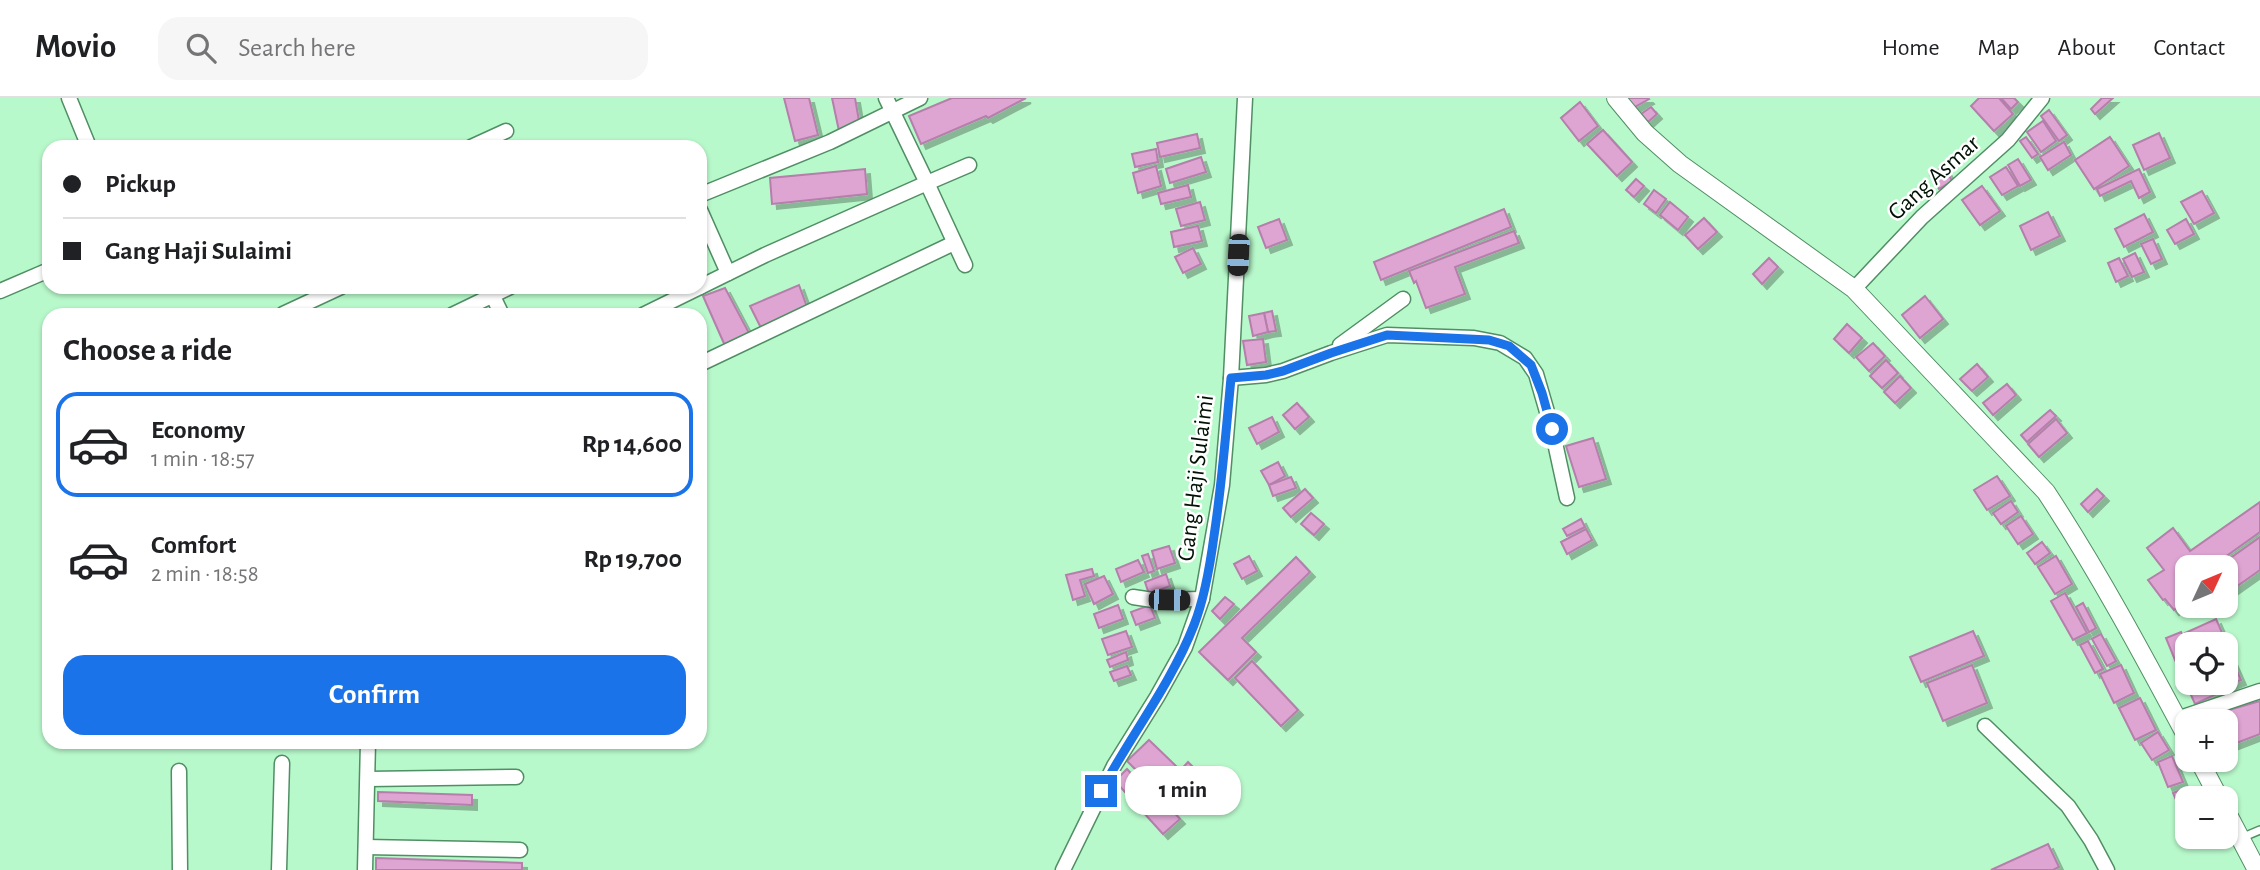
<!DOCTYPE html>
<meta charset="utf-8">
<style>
body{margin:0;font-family:"Alegreya Sans",sans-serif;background:#f6f6f6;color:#202124;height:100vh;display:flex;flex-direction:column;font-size:26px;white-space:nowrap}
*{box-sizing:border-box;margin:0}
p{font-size:23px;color:#757577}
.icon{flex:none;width:38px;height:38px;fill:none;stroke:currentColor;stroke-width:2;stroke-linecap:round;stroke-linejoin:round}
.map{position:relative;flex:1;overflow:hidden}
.details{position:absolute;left:42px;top:210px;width:665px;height:441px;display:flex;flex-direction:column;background:#fff;border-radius:21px;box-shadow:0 2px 5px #0004}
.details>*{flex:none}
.hud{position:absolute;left:42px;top:42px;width:665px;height:154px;border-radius:21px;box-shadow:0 2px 5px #0004;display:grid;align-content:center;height:154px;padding:0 21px;background:#fff}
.needle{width:46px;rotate:46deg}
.buttons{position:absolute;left:2175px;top:457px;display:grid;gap:14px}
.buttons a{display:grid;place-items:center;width:63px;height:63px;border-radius:14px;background:#fff;box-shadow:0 2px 5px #0004;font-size:35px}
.end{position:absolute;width:32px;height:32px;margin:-16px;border:9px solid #1a73e8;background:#fff;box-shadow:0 0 0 4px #fff}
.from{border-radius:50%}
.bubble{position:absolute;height:49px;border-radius:21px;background:#fff;box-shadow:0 2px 5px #0004;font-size:23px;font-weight:700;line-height:49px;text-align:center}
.car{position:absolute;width:21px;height:42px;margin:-21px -10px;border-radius:9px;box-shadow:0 0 5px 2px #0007;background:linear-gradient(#222 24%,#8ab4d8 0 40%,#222 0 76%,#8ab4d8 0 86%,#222 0)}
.hud b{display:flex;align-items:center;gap:24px;height:66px;font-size:26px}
.hud b+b{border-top:2px solid #e0e0e0}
.hud i{width:18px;height:18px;background:#202124}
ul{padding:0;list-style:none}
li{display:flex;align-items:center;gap:21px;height:105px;margin:0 14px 10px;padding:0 7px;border:4px solid transparent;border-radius:21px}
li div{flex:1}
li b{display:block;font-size:26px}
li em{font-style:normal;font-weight:700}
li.active{border-color:#1a73e8}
li>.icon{width:63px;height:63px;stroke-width:1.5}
h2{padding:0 21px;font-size:32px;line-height:84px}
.action{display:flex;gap:14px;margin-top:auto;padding:14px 21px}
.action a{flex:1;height:80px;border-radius:21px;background:#1a73e8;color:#fff;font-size:28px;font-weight:700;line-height:80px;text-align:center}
header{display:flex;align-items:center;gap:42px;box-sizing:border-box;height:98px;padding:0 35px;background:#fff;border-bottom:2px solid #e0e0e0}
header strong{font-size:33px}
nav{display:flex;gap:38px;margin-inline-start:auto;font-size:24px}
.search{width:490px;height:63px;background:#f6f6f6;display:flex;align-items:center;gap:18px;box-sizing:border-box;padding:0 24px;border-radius:21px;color:#757577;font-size:26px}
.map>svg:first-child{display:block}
.building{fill:#dea5d3;stroke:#b57eab;stroke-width:2;filter:url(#shadow)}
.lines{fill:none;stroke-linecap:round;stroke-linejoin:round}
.service-casing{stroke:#508e64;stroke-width:10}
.minor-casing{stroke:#508e64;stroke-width:17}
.tertiary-casing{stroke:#508e64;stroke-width:20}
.service{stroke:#fff;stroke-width:7}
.minor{stroke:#fff;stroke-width:14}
.tertiary{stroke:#fff;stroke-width:18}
.route{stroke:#1a73e8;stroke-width:9}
.labels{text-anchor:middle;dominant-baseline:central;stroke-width:5;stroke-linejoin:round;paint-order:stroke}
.street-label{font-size:24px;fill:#001204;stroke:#fff}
</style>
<header>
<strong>Movio</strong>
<div class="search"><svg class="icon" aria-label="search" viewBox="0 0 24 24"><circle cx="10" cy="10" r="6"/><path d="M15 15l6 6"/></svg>Search here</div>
<nav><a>Home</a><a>Map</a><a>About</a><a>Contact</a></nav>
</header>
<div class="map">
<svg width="2260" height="772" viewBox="0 0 2260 772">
<defs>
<filter id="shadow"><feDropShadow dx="5" dy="5" stdDeviation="0" flood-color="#0004"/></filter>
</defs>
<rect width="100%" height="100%" fill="#b8f9cb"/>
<!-- building -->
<g class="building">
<path d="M784 0H809L818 37 795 43Z"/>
<path d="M832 0H855L860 29 839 33Z"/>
<path d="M952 0H1026L988 20 986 18 921 46 909 18Z"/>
<path d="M1627 0H1648L1649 1 1633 10Z"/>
<path d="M1979 0H1999L2013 16 1994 33 1971 8Z"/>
<path d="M2001 0H2014L2018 4 2011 11Z"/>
<path d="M2102 0H2113L2095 16 2091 11Z"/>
<path d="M1580 4 1598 28 1579 43 1561 20Z"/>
<path d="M1651 9 1657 16 1648 24 1641 16Z"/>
<path d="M2049 12 2067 37 2059 43 2041 18Z"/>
<path d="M2043 23 2056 43 2041 54 2027 34Z"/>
<path d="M1603 32 1632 64 1617 78 1587 46Z"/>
<path d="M2159 35 2170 60 2144 72 2133 47Z"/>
<path d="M1197 36 1200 50 1160 59 1157 45Z"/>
<path d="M2026 39 2038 56 2032 60 2020 43Z"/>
<path d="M2110 39 2129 68 2094 91 2075 62Z"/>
<path d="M2064 44 2071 57 2048 72 2040 59Z"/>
<path d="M1156 51 1158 64 1135 69 1132 56Z"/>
<path d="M1201 59 1206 74 1170 85 1166 71Z"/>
<path d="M2018 61 2031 82 2020 88 2008 67Z"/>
<path d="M1156 68 1161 88 1138 95 1133 75Z"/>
<path d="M1944 68 1952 83 1939 91 1930 77Z"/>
<path d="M2006 69 2018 88 2002 97 1990 79Z"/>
<path d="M865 71 867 96 772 106 770 80Z"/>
<path d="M2139 71 2150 94 2139 100 2131 83 2100 98 2097 91Z"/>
<path d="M1636 81 1644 88 1634 99 1626 92Z"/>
<path d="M1188 87 1191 99 1161 106 1158 95Z"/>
<path d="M1982 88 2000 113 1980 127 1962 102Z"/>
<path d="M1654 92 1666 101 1656 115 1644 106Z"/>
<path d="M2202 93 2214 115 2194 126 2181 104Z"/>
<path d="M1200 104 1205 122 1181 128 1176 111Z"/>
<path d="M1670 104 1688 119 1678 132 1660 117Z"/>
<path d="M1504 111 1511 129 1381 182 1374 164Z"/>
<path d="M2048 114 2060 138 2031 152 2020 128Z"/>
<path d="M2144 116 2153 134 2124 149 2115 131Z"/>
<path d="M1704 120 1717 134 1698 151 1685 137Z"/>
<path d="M1279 121 1287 142 1266 150 1258 129Z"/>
<path d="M2186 121 2194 136 2175 146 2167 132Z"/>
<path d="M1198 128 1202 143 1174 149 1171 134Z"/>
<path d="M1514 133 1519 145 1455 169 1465 196 1426 210 1416 183 1414 185 1409 173Z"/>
<path d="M2153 141 2162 161 2151 166 2141 146Z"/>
<path d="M1193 150 1201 166 1183 175 1175 159Z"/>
<path d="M2135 155 2144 174 2132 179 2123 161Z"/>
<path d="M1769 160 1778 169 1762 186 1753 176Z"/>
<path d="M2119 160 2128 178 2116 184 2108 165Z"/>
<path d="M799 187 808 212 761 230 750 208Z"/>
<path d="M725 190 750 237 726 250 703 198Z"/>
<path d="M1925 198 1943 221 1920 240 1902 217Z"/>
<path d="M1272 213 1276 233 1268 234 1264 215Z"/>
<path d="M1264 215 1268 234 1253 238 1249 218Z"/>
<path d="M1847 226 1862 240 1849 255 1834 241Z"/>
<path d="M1263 241 1266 264 1247 267 1243 243Z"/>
<path d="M1873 245 1885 258 1869 273 1856 259Z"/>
<path d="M1886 262 1898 275 1882 290 1870 278Z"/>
<path d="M1977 266 1988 279 1972 293 1960 281Z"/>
<path d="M1900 278 1911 290 1895 305 1884 294Z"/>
<path d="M2007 286 2016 297 1993 317 1983 305Z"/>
<path d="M1297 305 1309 319 1295 331 1283 317Z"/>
<path d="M2050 312 2056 318 2027 344 2021 337Z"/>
<path d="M1272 319 1279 334 1257 346 1249 330Z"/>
<path d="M2056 321 2067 335 2039 359 2028 346Z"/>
<path d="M1593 340 1606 381 1579 389 1566 348Z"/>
<path d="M1278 364 1285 378 1269 387 1261 373Z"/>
<path d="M1997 378 2010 398 1987 412 1974 392Z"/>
<path d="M1291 379 1296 390 1273 398 1269 387Z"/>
<path d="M1305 391 1313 400 1291 419 1283 410Z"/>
<path d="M2097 391 2104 398 2088 414 2081 406Z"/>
<path d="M2011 403 2018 414 2001 426 1993 415Z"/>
<path d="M2260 404V434L2211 469H2188V500L2174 512 2165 501 2163 502 2148 482 2164 472 2147 450 2173 430 2190 453Z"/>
<path d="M1311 415 1324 426 1314 437 1301 426Z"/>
<path d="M2021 418 2033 436 2018 446 2006 428Z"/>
<path d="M1581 421 1585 429 1567 438 1563 431Z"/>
<path d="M1586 431 1592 442 1567 456 1561 444Z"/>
<path d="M2260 439V472L2226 496V469H2218Z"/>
<path d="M2042 444 2050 455 2035 466 2027 455Z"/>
<path d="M1169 448 1175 465 1157 471 1152 453Z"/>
<path d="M1148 456 1154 473 1148 475 1142 458Z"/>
<path d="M1249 458 1257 473 1242 481 1234 466Z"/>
<path d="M2056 458 2072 486 2055 496 2038 469Z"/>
<path d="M1296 459 1310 474 1242 540 1256 554 1228 582 1199 554Z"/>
<path d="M1138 462 1144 474 1121 484 1116 471Z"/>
<path d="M1092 471 1094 478 1080 482 1085 498 1073 502 1066 477Z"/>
<path d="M1166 476 1170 488 1149 496 1145 484Z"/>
<path d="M1104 478 1113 496 1094 506 1085 486Z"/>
<path d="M2065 495 2087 535 2073 542 2051 503Z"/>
<path d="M1225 499 1234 506 1220 521 1212 513Z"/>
<path d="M2083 505 2096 530 2089 534 2076 509Z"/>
<path d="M1118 507 1123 521 1099 530 1094 516Z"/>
<path d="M1150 507 1155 520 1136 527 1131 514Z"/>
<path d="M2216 521 2227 546H2190L2185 535Z"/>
<path d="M1126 533 1132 549 1108 557 1102 541Z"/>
<path d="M1973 533 1984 558 1921 584 1910 559Z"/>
<path d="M2181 534 2188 551V563L2177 567 2166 540Z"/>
<path d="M2101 536 2116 563 2107 568 2092 541Z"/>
<path d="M2088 543 2103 571 2095 575 2080 547Z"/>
<path d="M2226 548 2241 582 2222 590 2220 584H2226Z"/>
<path d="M1126 554 1128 562 1110 569 1107 562Z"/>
<path d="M1252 563 1298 612 1281 628 1235 580Z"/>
<path d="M1972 567 1987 605 1943 623 1927 585Z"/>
<path d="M2121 567 2134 595 2114 605 2100 576Z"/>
<path d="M1127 568 1131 577 1114 583 1110 574Z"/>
<path d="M2188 569V584H2217L2221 594 2195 606 2180 572Z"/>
<path d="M2140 600 2156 632 2135 642 2119 610Z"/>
<path d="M2260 603V636L2226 649V623H2207L2205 619Z"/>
<path d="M2158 634 2169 652 2152 662 2141 645Z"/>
<path d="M1149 642 1178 670 1156 692 1127 663Z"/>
<path d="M2172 658 2183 684 2168 689 2158 664Z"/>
<path d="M1188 664 1200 676 1180 697 1168 686Z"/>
<path d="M1127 671 1146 692 1134 704 1115 683Z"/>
<path d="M2185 690 2189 700 2188 716 2183 718 2173 695Z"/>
<path d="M378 694 472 697V707L378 703Z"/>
<path d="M1160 699 1180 721 1163 736 1143 714Z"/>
<path d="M2048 746 2059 769 2053 772H1991Z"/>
<path d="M376 760 522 765V772H376Z"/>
</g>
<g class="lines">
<!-- service casing -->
<g class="service-casing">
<path id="service" d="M2241 740 2260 732"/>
</g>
<!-- minor casing -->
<g class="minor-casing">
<g id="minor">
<path d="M69 0 89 49"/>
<path d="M886 0 927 85 969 67"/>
<path d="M471 49 506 33"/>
<path d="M700 97 830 44 920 0"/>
<path d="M700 112 728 175"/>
<path d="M700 189 765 157 927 85 965 167"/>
<path d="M489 190 502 217"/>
<path d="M1854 191 1922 119 2008 42 2042 0"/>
<path d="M0 193 49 172"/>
<path d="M283 216 341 189"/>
<path d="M452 217 510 189"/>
<path d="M643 217 700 189"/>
<path d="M1340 247 1403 201"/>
<path d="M700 266 954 145"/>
<path d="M1231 280 1266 277 1283 273 1331 255 1387 237 1474 240 1500 245 1525 260 1536 276 1552 331 1567 400"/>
<path d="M1133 499 1153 502 1202 501"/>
<path d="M2177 621 2260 593"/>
<path d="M1985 628 2068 708 2091 742 2107 772"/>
<path d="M179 673 180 772"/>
<path d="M368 681 516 679"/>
<path d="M366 749 520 752"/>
<path d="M279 772 282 665"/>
<path d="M365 772 368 644"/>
<path d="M1063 772 1114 668 1157 599 1185 549 1202 501 1222 387 1231 280 1245 0"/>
</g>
</g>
<!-- tertiary casing -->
<g class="tertiary-casing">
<g id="tertiary">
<path d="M1616 0 1645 35 1680 66 1854 191 2046 394C2098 473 2143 557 2188 641"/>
<path d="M2199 662 2219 700"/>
<path d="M2226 713 2257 772"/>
</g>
</g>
<!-- service -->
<use href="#service" class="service"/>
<!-- minor -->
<use href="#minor" class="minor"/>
<!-- tertiary -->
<use href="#tertiary" class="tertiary"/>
</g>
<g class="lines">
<!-- route -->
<path class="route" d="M1101 693C1131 637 1171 586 1194 527 1205 499 1210 468 1214 438 1222 386 1226 333 1231 280L1266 277 1283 273 1331 255 1387 237 1489 242 1509 248 1531 267 1542 295 1552 331"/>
</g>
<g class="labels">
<!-- street labels -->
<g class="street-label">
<text transform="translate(1934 80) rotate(-42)">Gang Asmar</text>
<text transform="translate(1196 380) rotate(-83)">Gang Haji Sulaimi</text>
</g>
</g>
</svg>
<div class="buttons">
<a><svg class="needle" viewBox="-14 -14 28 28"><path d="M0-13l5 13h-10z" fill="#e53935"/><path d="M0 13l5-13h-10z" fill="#757577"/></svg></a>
<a><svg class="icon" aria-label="locate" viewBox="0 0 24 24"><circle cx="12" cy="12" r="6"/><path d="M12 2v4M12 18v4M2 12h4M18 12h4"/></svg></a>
<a>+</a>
<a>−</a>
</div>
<i class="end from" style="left:1552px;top:331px"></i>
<i class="end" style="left:1101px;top:693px"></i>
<div class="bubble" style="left:1125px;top:668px;width:116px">1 min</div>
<i class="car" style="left:1238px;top:157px;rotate:183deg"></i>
<i class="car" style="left:1169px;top:502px;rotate:91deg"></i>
<div class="hud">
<b><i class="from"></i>Pickup</b>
<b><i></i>Gang Haji Sulaimi</b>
</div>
<section class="details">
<h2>Choose a ride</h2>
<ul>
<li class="active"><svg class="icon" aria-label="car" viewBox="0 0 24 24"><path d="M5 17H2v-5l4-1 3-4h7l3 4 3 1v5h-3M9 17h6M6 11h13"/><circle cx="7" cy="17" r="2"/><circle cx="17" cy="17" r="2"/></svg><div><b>Economy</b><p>1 min · 18:57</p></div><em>Rp 14,600</em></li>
<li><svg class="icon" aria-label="car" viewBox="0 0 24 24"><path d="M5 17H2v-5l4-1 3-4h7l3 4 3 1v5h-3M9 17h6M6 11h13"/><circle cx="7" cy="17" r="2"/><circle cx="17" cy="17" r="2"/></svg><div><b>Comfort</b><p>2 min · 18:58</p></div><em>Rp 19,700</em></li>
</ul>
<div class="action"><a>Confirm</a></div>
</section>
</div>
